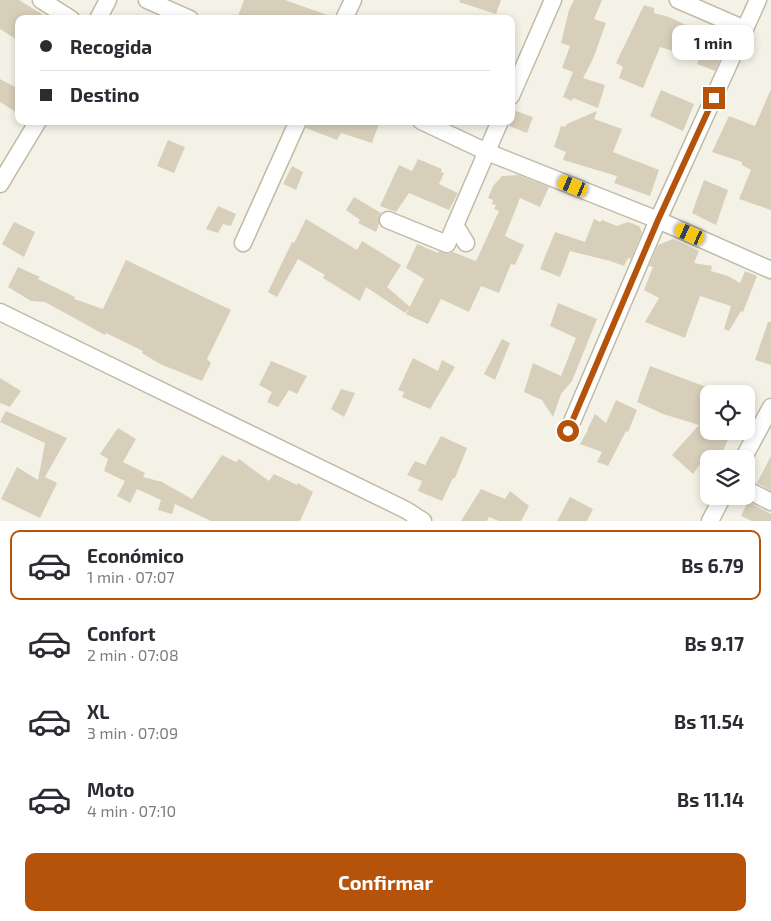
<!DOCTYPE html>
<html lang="es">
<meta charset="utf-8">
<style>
body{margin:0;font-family:"Exo 2",sans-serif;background:#f7f7f7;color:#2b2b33;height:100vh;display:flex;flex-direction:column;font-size:19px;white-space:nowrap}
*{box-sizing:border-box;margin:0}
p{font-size:16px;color:#7c7c81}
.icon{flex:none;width:28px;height:28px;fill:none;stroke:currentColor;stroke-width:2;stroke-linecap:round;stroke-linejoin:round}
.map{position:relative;height:521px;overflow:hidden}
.side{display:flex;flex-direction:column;background:#fff;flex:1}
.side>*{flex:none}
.banner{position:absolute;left:15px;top:15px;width:500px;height:110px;border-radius:10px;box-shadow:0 2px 8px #0003;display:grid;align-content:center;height:110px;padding:0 25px;background:#fff}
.buttons{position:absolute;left:700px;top:385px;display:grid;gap:10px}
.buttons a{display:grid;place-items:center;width:55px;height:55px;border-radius:10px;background:#fff;box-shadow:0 2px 8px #0003;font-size:25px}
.end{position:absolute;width:22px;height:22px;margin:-11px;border:6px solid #b45309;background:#fff;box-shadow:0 0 0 2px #fff}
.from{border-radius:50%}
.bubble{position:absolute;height:35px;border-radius:10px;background:#fff;box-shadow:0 2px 8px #0003;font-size:16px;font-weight:700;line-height:35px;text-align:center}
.car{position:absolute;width:15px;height:30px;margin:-15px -8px;border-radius:6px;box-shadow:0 0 4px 1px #0007;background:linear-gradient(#f5c518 24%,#345 0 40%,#f5c518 0 76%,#345 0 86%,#f5c518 0)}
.banner b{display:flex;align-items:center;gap:18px;height:48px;font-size:19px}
.banner b+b{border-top:1px solid #e1e1e2}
.banner i{width:12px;height:12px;background:#2b2b33}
ul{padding:9px 0 0;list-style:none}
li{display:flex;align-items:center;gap:15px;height:70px;margin:0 10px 8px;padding:0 15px;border:2px solid transparent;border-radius:10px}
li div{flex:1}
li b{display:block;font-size:19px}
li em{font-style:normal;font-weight:700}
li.on{border-color:#b45309}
li>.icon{width:45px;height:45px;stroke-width:1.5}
.action{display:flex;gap:10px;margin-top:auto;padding:10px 25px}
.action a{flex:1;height:58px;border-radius:10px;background:#b45309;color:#fff;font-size:20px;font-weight:700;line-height:58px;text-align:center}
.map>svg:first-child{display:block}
.building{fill:#d7cfba}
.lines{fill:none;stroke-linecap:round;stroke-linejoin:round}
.minor-casing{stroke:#c0bba7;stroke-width:19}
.minor{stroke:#fff;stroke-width:16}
.route{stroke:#b45309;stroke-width:6}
</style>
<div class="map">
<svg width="771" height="521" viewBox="0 0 771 521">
<rect width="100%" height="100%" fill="#f4f2e6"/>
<!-- building -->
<g class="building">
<path d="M0 0H19L50 19H19V41L0 29Z"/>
<path d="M244 0H285L333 17 332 19H247L238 16Z"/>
<path d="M460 0H501L496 14 459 2Z"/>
<path d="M574 0H602L594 19 606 23 593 59 583 78 605 85 598 108 573 98 572 101 563 97 573 72 562 68 570 46 561 43 569 10Z"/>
<path d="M644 5 654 8V13L669 17 718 40 716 44 719 47 717 55 721 57 715 71 697 64 699 59 660 47 643 88 619 78 623 67 616 63Z"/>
<path d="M0 79 19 89V114L0 102Z"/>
<path d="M771 89V210L739 199 751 170 742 165V162L712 152 729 116 755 126Z"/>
<path d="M661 90 694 104 683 131 650 116Z"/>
<path d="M516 111 533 117 527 133 509 126Z"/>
<path d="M597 111 594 119 622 129 613 152 659 170 650 196 614 183 617 176 563 160 566 152 554 147 561 126 565 127 567 124Z"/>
<path d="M308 121H380L372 143 341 133 337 140 306 128Z"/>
<path d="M168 140 185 147 174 173 157 166Z"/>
<path d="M418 159 442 169 441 172 444 173 439 184 458 193 449 210 409 193 396 212 380 206 399 165 412 171Z"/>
<path d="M292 166 303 172 296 190 283 184Z"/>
<path d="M518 175 549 187 540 207 520 198 505 236 524 245 515 265 511 264 499 293 481 286 469 312 441 299 428 324 406 314 424 279 406 268 417 244 438 253 439 251 448 254 453 252 476 261 499 211 494 209 496 205 492 204 493 200 488 198 493 186 502 176Z"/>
<path d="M704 180 728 190 716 225 692 213Z"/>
<path d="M354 197 381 213 379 217V224L376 232 358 223 360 220 346 210Z"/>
<path d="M218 206 236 214 231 226 223 224 218 233 206 229Z"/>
<path d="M306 219 357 250 362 241 401 265 387 287 410 307 405 313 366 287 360 301 323 278 325 275 298 259 277 297 268 292 292 242 294 243Z"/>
<path d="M594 219 600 222 602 220 617 226 628 222 639 226 642 232 631 259 628 258 624 266 610 261 570 251 560 277 540 269 555 232 585 242Z"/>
<path d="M14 222 35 232 24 257 2 244Z"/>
<path d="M673 239 699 251 694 263 712 266 711 271 728 276 740 283 745 271 757 276 743 312 741 311 729 331 724 329 731 306 700 296 685 338 645 322 659 298 644 290 653 267 649 266 658 245Z"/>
<path d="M126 260 231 310 207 359 211 363 202 381 160 364 142 353 143 351 106 333 105 335 45 302 31 301 8 287 18 267 40 277 38 279 75 297 74 299 103 309Z"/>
<path d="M558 303 597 319 572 381 561 394 553 417 542 400 524 392 533 363 561 376 576 338 550 326Z"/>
<path d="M768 322H771V365L755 360Z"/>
<path d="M502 339 510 343 495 380 484 374Z"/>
<path d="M413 358 438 371 442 360 455 367 430 409 402 397 404 392 398 390Z"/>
<path d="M271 361 307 376 297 394 289 390 278 407 267 402 272 392 259 385Z"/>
<path d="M650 366 709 388V431H732L719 459H709V463L703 460 693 474 672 455 699 425 663 414 637 402Z"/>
<path d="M0 378 21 391 10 407 0 403Z"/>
<path d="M341 389 355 393 344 417 331 409Z"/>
<path d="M616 400 637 410 628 432 626 431 608 466 597 462 602 452 580 444 588 430H587L595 414 606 423Z"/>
<path d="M6 411 67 438 45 477 57 483 40 518 1 499 17 467 38 480 45 443 0 422Z"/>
<path d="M118 428 136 439 123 462 145 473 143 477 162 482 192 499 222 455 236 462 239 459 269 481 274 474 297 485 298 483 313 492 300 521H211L175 504 172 514 158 510 161 500 137 489 130 503 117 496 125 481 104 471 108 459 100 454Z"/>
<path d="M441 436 467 448 455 478H453L442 501 418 491 422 481 407 475 415 461 425 465Z"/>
<path d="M771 456V491L757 483Z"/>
<path d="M481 489 505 499 510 491 529 506 521 521H499L489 517 487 521H461Z"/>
<path d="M570 497 593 509 587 521H557Z"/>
<path d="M748 501 771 514V521H752L741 516Z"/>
</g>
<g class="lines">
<!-- minor casing -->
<g class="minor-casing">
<g id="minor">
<path d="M41 0 71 19"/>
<path d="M147 0 190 19"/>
<path d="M678 0 745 29"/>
<path d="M98 19 108 0"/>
<path d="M344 19 353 0"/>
<path d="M511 96 553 0"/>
<path d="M421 121 487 152 658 220 771 270"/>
<path d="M0 184 38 121"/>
<path d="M388 220 447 244 500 121"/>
<path d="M455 225 466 243"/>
<path d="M243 243 298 121"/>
<path d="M0 312 406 510 423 521"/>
<path d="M568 431 658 220 758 0"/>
<path d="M743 459 771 407"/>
<path d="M746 489 771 502"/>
<path d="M710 521 723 496"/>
</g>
</g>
<!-- minor -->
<use href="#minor" class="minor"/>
</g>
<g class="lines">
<!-- route -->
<path class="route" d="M568 431 658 220 714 98"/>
</g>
</svg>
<div class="buttons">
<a><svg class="icon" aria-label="locate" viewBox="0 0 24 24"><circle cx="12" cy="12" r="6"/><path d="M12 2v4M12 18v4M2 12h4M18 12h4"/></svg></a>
<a><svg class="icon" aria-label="layers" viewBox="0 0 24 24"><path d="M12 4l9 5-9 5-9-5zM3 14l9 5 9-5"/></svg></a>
</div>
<i class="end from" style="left:568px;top:431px"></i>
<i class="end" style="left:714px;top:98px"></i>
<div class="bubble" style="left:672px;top:25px;width:82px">1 min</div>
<i class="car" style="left:573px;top:186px;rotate:292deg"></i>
<i class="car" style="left:690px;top:234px;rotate:294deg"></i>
<div class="banner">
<b><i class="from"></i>Recogida</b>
<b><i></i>Destino</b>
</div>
</div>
<section class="side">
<ul>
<li class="on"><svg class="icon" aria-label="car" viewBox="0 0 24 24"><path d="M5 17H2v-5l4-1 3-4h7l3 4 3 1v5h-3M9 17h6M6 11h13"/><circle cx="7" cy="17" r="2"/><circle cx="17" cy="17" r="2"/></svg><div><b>Económico</b><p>1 min · 07:07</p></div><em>Bs 6.79</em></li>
<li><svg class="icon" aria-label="car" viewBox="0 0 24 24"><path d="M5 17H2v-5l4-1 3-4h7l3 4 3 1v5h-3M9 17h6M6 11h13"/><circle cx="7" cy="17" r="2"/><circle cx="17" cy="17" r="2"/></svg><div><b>Confort</b><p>2 min · 07:08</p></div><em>Bs 9.17</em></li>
<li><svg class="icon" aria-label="car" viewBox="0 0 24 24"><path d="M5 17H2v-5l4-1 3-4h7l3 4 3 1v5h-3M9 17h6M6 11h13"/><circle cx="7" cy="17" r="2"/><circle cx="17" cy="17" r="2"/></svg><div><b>XL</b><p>3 min · 07:09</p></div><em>Bs 11.54</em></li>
<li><svg class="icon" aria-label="car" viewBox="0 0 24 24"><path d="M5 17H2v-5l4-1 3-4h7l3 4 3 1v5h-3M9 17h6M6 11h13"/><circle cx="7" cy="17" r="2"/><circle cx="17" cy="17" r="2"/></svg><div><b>Moto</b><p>4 min · 07:10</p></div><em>Bs 11.14</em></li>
</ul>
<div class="action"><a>Confirmar</a></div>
</section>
